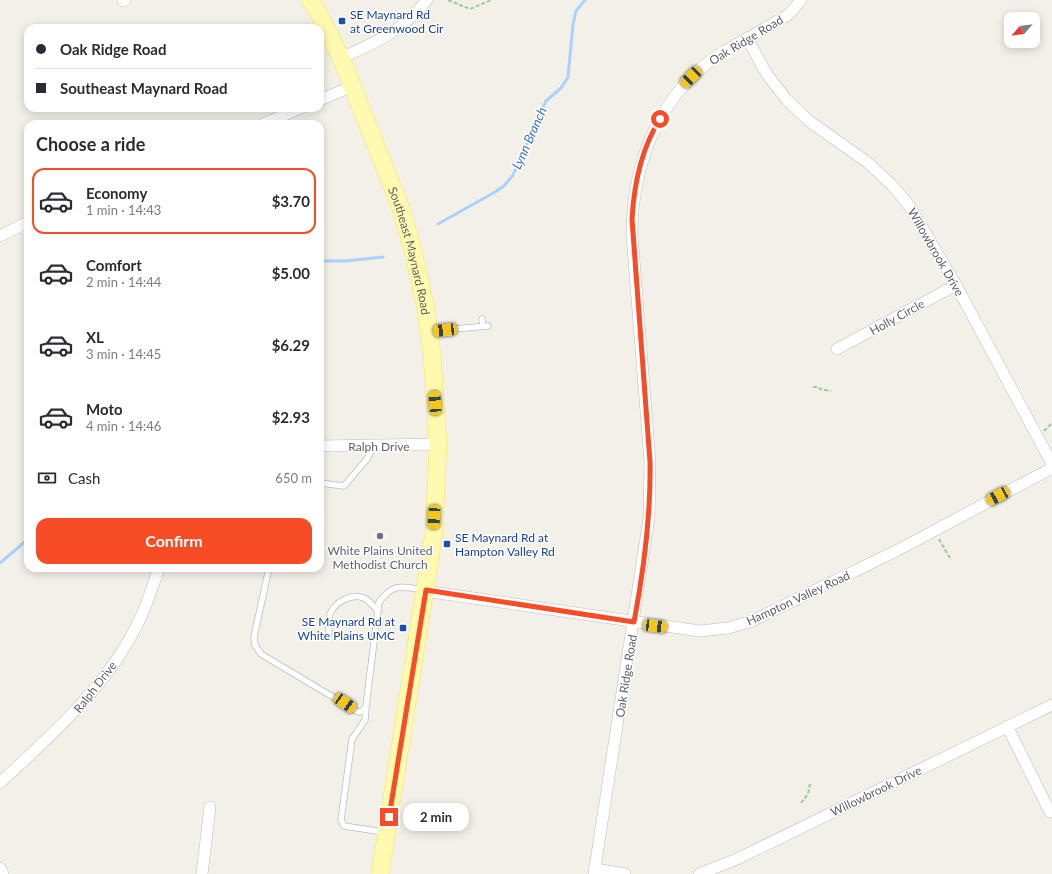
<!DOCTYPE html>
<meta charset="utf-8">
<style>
body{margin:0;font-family:Lato,sans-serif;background:#f2f2f3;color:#2b2b33;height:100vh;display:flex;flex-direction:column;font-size:15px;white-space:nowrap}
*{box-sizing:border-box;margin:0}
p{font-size:13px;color:#7c7c81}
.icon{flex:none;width:22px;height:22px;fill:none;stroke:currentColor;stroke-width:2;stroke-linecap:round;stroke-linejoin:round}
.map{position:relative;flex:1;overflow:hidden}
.details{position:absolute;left:24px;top:120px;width:300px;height:452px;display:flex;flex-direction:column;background:#fff;border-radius:12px;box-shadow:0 2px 10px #0003}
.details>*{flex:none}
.top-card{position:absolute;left:24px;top:24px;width:300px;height:88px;border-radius:12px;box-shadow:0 2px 10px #0003;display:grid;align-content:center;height:88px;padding:0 12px;background:#fff}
.needle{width:26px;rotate:242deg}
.buttons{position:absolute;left:1004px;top:12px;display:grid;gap:8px}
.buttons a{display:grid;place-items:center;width:36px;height:36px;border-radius:8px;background:#fff;box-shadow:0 2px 10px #0003;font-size:20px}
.end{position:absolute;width:18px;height:18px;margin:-9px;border:5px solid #f84c26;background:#fff;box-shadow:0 0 0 2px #fff}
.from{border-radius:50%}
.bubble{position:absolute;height:28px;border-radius:12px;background:#fff;box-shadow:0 2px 10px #0003;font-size:13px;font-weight:700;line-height:28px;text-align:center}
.car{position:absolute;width:12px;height:24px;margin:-12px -6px;border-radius:5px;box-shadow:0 0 3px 1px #0007;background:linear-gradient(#f5c518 24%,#345 0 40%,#f5c518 0 76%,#345 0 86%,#f5c518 0)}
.top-card b{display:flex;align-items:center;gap:14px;height:38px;font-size:15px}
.top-card b+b{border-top:1px solid #e1e1e2}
.top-card i{width:10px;height:10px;background:#2b2b33}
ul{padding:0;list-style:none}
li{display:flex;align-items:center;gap:12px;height:66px;margin:0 8px 6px;padding:0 4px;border:2px solid transparent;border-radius:12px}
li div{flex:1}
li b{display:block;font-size:15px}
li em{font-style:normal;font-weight:700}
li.current{border-color:#f84c26}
li>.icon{width:36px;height:36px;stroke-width:1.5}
h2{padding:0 12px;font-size:18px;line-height:48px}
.pay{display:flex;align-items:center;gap:10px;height:44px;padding:0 12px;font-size:15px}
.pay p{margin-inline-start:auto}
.primary-button{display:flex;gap:8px;margin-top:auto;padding:8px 12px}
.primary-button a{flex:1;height:46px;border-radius:12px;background:#f84c26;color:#fff;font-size:16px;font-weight:700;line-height:46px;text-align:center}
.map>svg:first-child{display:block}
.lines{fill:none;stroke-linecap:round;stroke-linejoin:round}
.stream{stroke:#aad1ff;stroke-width:3}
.lane-casing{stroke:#bbbec3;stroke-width:7}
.street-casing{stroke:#bbbec3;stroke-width:12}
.primary-casing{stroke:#fee054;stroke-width:18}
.path{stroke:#99caac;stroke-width:2;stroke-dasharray:4 2;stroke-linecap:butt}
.lane{stroke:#fff;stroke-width:5.5}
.street{stroke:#fff;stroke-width:11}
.primary{stroke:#fffaaf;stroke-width:17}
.route{stroke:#f84c26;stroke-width:5}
.transit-dot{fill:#1a4fb4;stroke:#fff;stroke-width:1.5}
.worship-dot{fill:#6b7280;stroke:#fff;stroke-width:1.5}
.labels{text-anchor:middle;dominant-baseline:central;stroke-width:3;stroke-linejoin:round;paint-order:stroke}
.transit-label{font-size:12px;fill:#164399;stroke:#fff;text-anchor:start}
.street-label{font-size:12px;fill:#5e6269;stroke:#fff}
.worship-label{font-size:12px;fill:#5b616d;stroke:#fff}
.water-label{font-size:13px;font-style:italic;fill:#3e72c6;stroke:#fff}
</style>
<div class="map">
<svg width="1052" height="874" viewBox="0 0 1052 874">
<rect width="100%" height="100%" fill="#f2f0e7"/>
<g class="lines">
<!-- stream -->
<g class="stream">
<path d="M438 224 495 192 504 186 513 175 546 101 561 88 568 77 573 24 576 11 585 0"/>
<path d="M320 261H345L383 257"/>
<path d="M0 563 28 539"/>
</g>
<!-- lane casing -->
<g class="lane-casing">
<g id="lane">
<path d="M482 319 483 326"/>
<path d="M431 331 488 326"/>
<path d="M320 483 344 486 367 459 374 446"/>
<path d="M269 568 254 637 255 645 261 654 358 712 363 711 366 706 379 602C393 583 402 586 423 590"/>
<path d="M329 633C329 627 328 620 330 614 335 602 351 593 364 598 370 601 374 607 378 611"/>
<path d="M366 707 365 720 352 739 341 820 344 826 384 832"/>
</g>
</g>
<!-- street casing -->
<g class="street-casing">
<g id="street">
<path d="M123 1 125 0"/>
<path d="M747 38 766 73 786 99 809 121 867 162 892 185 910 207 956 285 1052 464"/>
<path d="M341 58C376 42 403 31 427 0"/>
<path d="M320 100 353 86"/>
<path d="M263 124 301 108"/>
<path d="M0 236 28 222"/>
<path d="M837 349 956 285"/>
<path d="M320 446 438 444"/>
<path d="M425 591 700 631 728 628 752 621 898 550 1052 468"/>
<path d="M1007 726 1050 812"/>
<path d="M0 783C51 735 105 689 137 625 147 607 152 587 159 568"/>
<path d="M0 868 3 874"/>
<path d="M595 869 625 874"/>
<path d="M202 874 210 807"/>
<path d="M594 874 649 518 650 462 632 235C632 162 660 92 723 52 739 43 755 34 771 25 776 21 784 18 789 14 794 10 797 4 801 0"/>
<path d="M699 874 737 859 1052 705"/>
</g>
</g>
<!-- primary casing -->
<g class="primary-casing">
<g id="primary">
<path id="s1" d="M310 0 318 12 341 58 400 206 411 243 425 304 432 354 438 444 434 532 380 874"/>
</g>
</g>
<!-- path -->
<g class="path">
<path d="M448 0 470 9 491 0"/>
<path d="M813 387H818L820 389 831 391"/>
<path d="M1044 431 1052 423"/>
<path d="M939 539 951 560"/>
<path d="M801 803 808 794 810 784"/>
</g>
<!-- lane -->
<use href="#lane" class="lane"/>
<!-- street -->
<use href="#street" class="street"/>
<!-- primary -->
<use href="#primary" class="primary"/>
</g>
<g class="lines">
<!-- route -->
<path class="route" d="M389 817 426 590 634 622C644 569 651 515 650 462L632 219C634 184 641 149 660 119"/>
</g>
<!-- markers -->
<g class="transit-dot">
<rect x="338" y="17" width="8" height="8" rx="2"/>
<rect x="443" y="540" width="8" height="8" rx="2"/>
<rect x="399" y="624" width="8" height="8" rx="2"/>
</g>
<circle class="worship-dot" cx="380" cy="536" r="4"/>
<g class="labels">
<!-- transit labels -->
<g class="transit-label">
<text x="350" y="14">SE Maynard Rd<tspan x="350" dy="14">at Greenwood Cir</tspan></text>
<text x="455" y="537">SE Maynard Rd at<tspan x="455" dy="14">Hampton Valley Rd</tspan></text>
<text x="395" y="621" text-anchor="end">SE Maynard Rd at<tspan x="395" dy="14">White Plains UMC</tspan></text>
</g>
<!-- street labels -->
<g class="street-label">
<text transform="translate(746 40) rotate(-31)">Oak Ridge Road</text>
<text stroke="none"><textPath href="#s1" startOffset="271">Southeast Maynard Road</textPath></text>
<text transform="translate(936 252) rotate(60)">Willowbrook Drive</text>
<text transform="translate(897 317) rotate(-29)">Holly Circle</text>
<text x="379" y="446">Ralph Drive</text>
<text transform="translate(798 598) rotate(-25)">Hampton Valley Road</text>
<text transform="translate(626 676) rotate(-81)">Oak Ridge Road</text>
<text transform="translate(95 687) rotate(-52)">Ralph Drive</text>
<text transform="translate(876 791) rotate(-26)">Willowbrook Drive</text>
</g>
<!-- worship labels -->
<g class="worship-label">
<text x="380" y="550">White Plains United<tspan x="380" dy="14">Methodist Church</tspan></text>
</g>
<!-- water labels -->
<g class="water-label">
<text transform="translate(529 138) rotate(-66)">Lynn Branch</text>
</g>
</g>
</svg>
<div class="buttons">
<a><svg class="needle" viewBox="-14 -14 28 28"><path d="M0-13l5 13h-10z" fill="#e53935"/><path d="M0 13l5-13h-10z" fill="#7c7c81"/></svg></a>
</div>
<i class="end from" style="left:660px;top:119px"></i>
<i class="end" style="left:389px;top:817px"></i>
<div class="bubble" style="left:403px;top:803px;width:66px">2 min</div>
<i class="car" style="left:691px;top:77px;rotate:225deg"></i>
<i class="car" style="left:445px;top:330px;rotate:264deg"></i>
<i class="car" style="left:435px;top:403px;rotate:356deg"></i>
<i class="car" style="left:998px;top:496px;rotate:242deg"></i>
<i class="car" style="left:434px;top:517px;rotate:183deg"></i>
<i class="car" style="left:655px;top:626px;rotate:97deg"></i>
<i class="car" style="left:345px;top:703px;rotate:124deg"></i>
<div class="top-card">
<b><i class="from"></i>Oak Ridge Road</b>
<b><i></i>Southeast Maynard Road</b>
</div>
<section class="details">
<h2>Choose a ride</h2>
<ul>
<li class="current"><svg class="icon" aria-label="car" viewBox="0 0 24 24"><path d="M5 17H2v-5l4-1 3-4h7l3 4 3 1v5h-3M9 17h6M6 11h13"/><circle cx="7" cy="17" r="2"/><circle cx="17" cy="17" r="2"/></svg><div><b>Economy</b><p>1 min · 14:43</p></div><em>$3.70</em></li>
<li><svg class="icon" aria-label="car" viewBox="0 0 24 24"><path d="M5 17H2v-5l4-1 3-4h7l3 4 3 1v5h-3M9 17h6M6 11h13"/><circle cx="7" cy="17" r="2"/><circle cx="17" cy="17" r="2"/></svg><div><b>Comfort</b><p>2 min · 14:44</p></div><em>$5.00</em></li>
<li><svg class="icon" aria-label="car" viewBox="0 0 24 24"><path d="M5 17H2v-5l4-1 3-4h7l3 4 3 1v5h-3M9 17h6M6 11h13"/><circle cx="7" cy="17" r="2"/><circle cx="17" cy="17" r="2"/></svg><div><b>XL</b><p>3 min · 14:45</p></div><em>$6.29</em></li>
<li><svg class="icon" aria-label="car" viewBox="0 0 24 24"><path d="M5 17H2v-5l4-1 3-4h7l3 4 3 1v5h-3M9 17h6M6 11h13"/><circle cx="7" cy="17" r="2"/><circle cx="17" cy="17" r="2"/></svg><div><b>Moto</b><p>4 min · 14:46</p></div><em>$2.93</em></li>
</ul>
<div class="pay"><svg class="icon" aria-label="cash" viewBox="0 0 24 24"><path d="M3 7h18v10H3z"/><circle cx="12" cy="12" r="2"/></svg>Cash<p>650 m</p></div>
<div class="primary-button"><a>Confirm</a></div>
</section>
</div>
